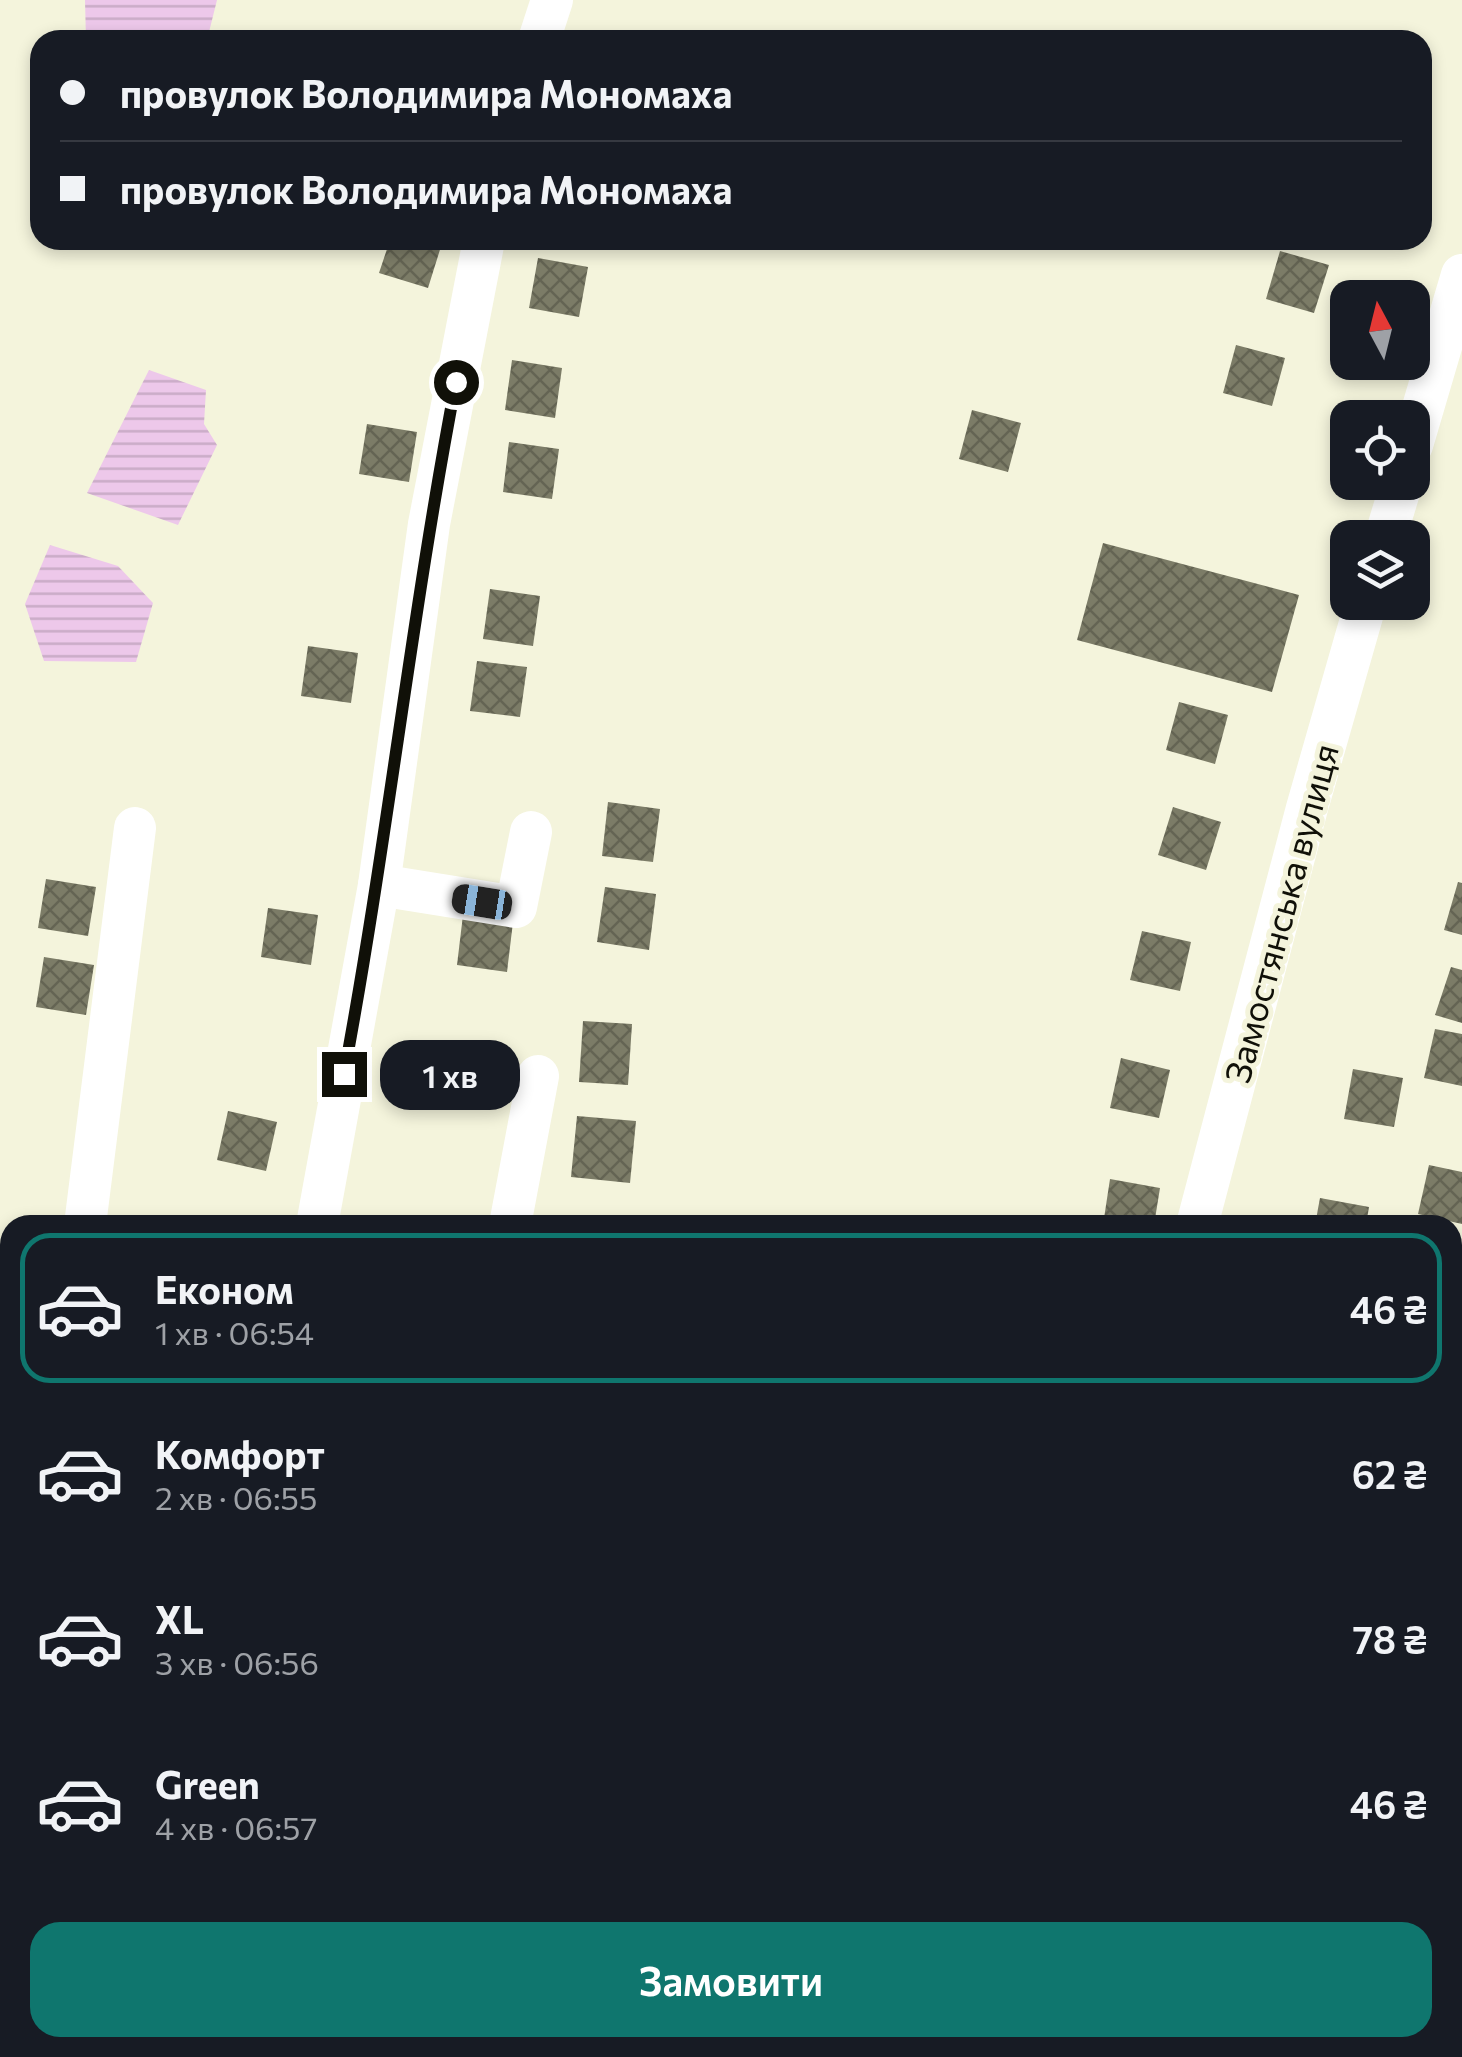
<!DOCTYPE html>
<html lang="uk">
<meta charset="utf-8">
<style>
body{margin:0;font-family:Commissioner,sans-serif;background:#242831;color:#f1f3f6;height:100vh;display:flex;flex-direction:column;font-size:38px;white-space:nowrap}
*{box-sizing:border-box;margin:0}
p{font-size:32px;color:#9ea1a6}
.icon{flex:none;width:55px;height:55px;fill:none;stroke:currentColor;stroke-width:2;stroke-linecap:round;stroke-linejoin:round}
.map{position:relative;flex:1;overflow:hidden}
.drawer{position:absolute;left:0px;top:1215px;width:1462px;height:842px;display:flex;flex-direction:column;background:#171b24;border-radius:30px 30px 0 0;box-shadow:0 5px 15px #0003}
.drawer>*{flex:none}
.guide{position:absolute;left:30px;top:30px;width:1402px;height:220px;border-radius:30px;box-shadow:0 5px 15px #0003;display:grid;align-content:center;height:220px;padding:0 30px;background:#171b24}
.needle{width:65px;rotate:353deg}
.buttons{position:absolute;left:1330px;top:280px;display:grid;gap:20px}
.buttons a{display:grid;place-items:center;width:100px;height:100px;border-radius:20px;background:#171b24;box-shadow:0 5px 15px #0003;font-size:50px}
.end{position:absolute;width:45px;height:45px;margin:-22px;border:12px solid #101008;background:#fff;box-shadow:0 0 0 5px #fff}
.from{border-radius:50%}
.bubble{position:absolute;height:70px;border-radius:30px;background:#171b24;box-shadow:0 5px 15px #0003;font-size:32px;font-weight:600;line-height:70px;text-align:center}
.car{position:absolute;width:30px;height:60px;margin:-30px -15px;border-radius:12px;box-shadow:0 0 8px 2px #0007;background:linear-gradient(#222 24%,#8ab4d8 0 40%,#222 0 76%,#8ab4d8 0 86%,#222 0)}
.guide b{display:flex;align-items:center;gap:35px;height:95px;font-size:38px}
.guide b+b{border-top:2px solid #363941}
.guide i{width:25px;height:25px;background:#f1f3f6}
ul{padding:18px 0 0;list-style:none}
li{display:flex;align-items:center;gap:30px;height:150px;margin:0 20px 15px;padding:0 10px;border:5px solid transparent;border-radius:30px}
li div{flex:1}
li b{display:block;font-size:38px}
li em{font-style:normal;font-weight:600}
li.selected{border-color:#0f766e}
li>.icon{width:90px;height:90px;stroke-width:1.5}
.button{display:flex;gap:20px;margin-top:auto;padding:20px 30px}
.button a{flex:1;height:115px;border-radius:30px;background:#0f766e;color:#fff;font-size:40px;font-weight:600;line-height:115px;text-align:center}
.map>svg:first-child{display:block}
.water{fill:url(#water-rules)}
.building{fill:url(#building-cross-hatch)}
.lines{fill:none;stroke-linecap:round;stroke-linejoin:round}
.minor{stroke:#fff;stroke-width:42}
.route{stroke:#101008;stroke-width:12}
.labels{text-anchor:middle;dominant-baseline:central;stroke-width:10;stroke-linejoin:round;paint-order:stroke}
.street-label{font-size:35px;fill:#101008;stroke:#f4f4dc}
</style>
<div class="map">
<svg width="1462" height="2057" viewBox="0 0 1462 2057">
<defs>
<pattern id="water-rules" width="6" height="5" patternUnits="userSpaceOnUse" patternTransform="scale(2.5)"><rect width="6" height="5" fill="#edc8ea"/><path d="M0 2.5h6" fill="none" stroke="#caabc7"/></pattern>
<pattern id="building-cross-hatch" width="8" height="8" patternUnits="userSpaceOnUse" patternTransform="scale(2.5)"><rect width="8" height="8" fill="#7c7c67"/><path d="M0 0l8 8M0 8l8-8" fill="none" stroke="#646453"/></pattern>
</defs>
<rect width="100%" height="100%" fill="#f4f4dc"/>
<!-- water -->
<g class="water">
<path d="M85 0H217L207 40H86Z"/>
<path d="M149 370 206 390 204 424 217 445 178 525 87 493Z"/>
<path d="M50 545 118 566 153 603 136 662 44 661 25 604Z"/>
</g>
<!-- building -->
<g class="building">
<path d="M390 240H443L428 288 379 273Z"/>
<path d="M579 240H607L604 249Z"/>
<path d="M1280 251 1329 265 1314 313 1266 299Z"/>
<path d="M538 258 588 267 579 317 529 308Z"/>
<path d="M1236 345 1285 358 1272 406 1223 393Z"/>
<path d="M512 360 562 368 555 418 505 410Z"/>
<path d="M972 410 1021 423 1008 472 959 459Z"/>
<path d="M367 424 417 432 409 482 359 474Z"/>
<path d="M509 442 559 449 552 499 503 492Z"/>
<path d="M1103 543 1299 595 1272 692 1077 640Z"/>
<path d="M490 589 540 596 533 646 483 639Z"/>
<path d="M308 646 358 653 351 703 301 696Z"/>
<path d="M477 661 527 667 520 717 470 711Z"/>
<path d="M1179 702 1228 715 1215 764 1166 750Z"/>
<path d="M608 802 660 809 653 862 602 856Z"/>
<path d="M1173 807 1221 822 1206 870 1158 855Z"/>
<path d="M46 879 96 887 88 936 38 928Z"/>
<path d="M1458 882 1462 883V935L1444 930Z"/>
<path d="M605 887 656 894 649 950 597 942Z"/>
<path d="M268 908 318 915 311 965 261 957Z"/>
<path d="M463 915 513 922 507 972 457 965Z"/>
<path d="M1142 931 1191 942 1180 991 1130 980Z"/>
<path d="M44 957 94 965 86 1015 36 1007Z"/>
<path d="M1451 967 1462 970V1023L1435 1015Z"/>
<path d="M583 1021 632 1024 628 1085 579 1082Z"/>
<path d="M1435 1029 1462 1034V1086L1424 1078Z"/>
<path d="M1121 1058 1170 1070 1159 1118 1110 1108Z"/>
<path d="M1353 1069 1403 1078 1394 1127 1344 1119Z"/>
<path d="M228 1111 277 1122 266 1171 217 1160Z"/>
<path d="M577 1116 636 1121 630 1183 571 1177Z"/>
<path d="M1429 1165 1462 1172V1224L1418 1214Z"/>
<path d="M1110 1179 1160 1188 1154 1225H1103Z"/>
<path d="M1320 1198 1369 1207 1366 1225H1315Z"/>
<path d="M9 2030 10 2048H56L53 2057H0Z"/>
<path d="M185 2048H236L234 2057H184Z"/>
<path d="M495 2048H567L568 2057H496Z"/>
<path d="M1005 2048H1048L1047 2054Z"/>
<path d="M1203 2048 1254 2050 1253 2057H1202Z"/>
</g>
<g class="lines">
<!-- minor -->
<g class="minor">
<path d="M539 40 552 0"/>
<path d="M1412 445 1462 275"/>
<path d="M1385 538 1402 482"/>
<path d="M379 885 516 907 531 832"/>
<path d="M85 1225 135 828"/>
<path d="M317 1225 379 885 429 524 484 240"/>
<path d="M510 1225 538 1076"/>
<path d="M1197 1225 1307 808 1366 602"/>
<path d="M129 2057 130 2048"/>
<path d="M413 2057 415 2048"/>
<path d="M1083 2057 1084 2048"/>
</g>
</g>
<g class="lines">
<!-- route -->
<path class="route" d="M344 1074C387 844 412 611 456 382"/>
</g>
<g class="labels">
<!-- street labels -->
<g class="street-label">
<text transform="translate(1280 913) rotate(-75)">Замостянська вулиця</text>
</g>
</g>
</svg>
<div class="buttons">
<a><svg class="needle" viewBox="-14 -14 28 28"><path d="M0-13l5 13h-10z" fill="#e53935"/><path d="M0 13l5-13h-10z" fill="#9ea1a6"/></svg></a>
<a><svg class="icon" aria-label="locate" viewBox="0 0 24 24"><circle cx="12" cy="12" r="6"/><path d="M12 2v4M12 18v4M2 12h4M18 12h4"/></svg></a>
<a><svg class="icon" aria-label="layers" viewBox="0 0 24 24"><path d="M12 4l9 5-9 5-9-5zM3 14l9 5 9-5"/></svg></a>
</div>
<i class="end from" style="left:456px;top:382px"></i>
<i class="end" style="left:344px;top:1074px"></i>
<div class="bubble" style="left:380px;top:1040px;width:140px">1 хв</div>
<i class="car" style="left:482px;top:902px;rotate:279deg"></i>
<div class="guide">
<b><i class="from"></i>провулок Володимира Мономаха</b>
<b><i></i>провулок Володимира Мономаха</b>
</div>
<section class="drawer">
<ul>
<li class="selected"><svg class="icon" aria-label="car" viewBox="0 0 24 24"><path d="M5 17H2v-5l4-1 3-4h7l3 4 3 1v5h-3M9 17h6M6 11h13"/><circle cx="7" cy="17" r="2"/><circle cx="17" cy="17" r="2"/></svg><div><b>Економ</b><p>1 хв · 06:54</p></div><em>46 ₴</em></li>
<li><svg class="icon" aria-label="car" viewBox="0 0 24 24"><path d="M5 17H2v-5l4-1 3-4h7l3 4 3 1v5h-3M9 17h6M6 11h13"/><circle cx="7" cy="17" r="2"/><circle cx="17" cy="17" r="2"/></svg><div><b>Комфорт</b><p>2 хв · 06:55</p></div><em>62 ₴</em></li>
<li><svg class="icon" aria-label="car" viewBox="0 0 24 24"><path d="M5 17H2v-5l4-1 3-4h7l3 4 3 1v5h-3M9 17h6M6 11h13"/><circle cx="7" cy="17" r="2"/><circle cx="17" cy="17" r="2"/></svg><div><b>XL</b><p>3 хв · 06:56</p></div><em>78 ₴</em></li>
<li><svg class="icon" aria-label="car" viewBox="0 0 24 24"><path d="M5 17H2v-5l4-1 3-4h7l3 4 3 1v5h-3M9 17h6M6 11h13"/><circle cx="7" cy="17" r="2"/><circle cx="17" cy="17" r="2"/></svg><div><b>Green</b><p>4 хв · 06:57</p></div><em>46 ₴</em></li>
</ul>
<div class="button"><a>Замовити</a></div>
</section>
</div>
